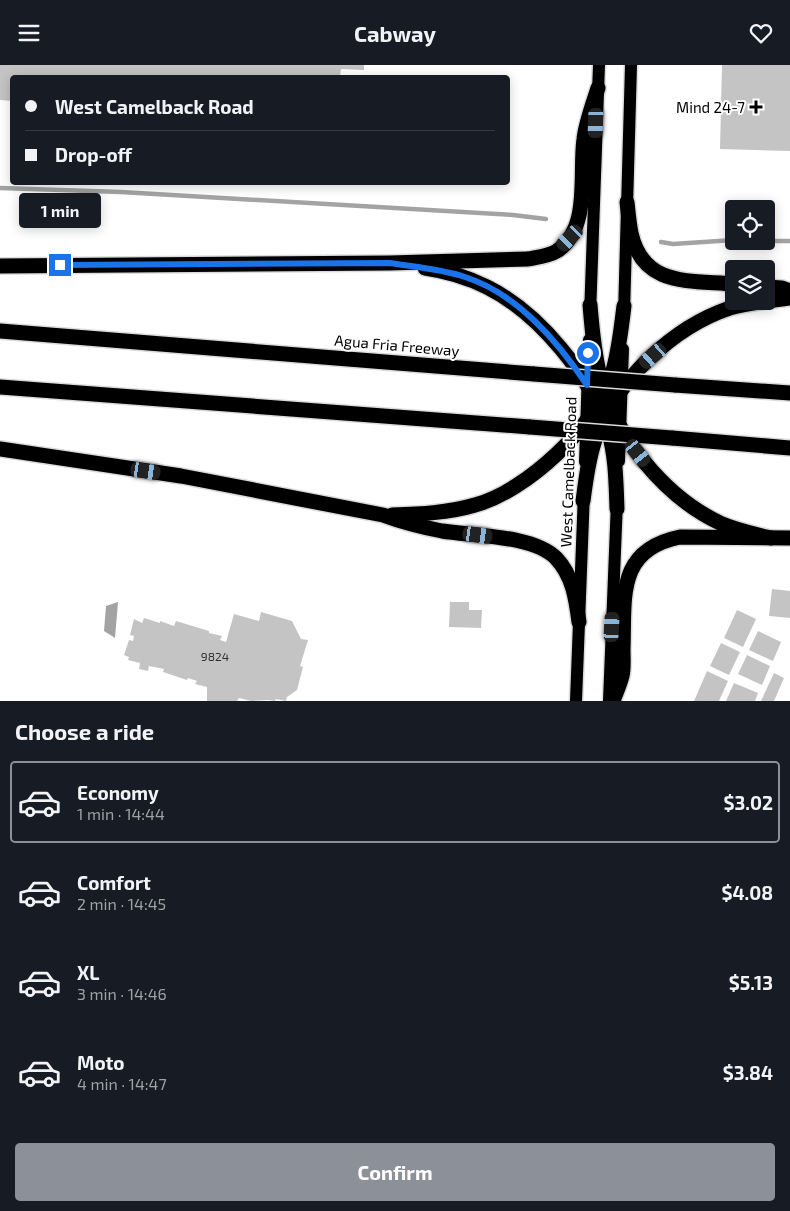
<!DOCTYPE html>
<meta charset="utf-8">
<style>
body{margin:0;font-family:"Exo 2",sans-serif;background:#242831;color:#f1f3f6;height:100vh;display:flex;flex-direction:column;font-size:19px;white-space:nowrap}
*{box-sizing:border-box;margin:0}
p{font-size:16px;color:#9ea1a6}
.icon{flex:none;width:28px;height:28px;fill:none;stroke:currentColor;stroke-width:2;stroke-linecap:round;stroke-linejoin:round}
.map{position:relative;height:636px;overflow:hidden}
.panel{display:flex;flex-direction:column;background:#171b24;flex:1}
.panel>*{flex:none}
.guide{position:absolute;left:10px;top:10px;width:500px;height:110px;border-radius:5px;box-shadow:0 2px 12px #0003;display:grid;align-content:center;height:110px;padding:0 15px;background:#171b24}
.controls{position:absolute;left:725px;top:135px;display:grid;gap:10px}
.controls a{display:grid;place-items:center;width:50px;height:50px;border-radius:5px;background:#171b24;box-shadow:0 2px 12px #0003;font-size:25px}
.end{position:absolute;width:22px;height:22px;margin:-11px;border:6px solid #1a73e8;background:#fff;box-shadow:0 0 0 2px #fff}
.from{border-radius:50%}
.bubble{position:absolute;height:35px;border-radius:5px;background:#171b24;box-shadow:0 2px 12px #0003;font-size:16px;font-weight:700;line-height:35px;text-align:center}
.car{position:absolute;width:15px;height:30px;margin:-15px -8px;border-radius:6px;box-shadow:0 0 4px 1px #0007;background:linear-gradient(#222 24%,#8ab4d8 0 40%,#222 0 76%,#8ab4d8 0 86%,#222 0)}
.guide b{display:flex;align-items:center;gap:18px;height:48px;font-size:19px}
.guide b+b{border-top:1px solid #363941}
.guide i{width:12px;height:12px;background:#f1f3f6}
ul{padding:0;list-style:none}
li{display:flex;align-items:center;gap:15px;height:82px;margin:0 10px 8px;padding:0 5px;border:2px solid transparent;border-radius:5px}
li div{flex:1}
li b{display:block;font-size:19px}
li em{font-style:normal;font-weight:700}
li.on{border-color:#8c9099}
li>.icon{width:45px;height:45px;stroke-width:1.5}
h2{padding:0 15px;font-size:22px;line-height:60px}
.action{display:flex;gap:10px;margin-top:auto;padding:10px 15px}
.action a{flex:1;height:58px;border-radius:5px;background:#8c9099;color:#fff;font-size:20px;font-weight:700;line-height:58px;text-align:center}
header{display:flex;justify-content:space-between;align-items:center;height:65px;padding:0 15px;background:#171b24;font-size:22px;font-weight:700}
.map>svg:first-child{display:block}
.water{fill:#a3a3a3}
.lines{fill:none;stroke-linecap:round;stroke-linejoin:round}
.stream{stroke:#a3a3a3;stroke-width:4.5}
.building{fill:#c4c4c4}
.primary-casing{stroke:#dbdbdb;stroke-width:15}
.highway-casing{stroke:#dbdbdb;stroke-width:18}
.primary{stroke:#000;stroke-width:12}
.highway{stroke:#000;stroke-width:15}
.highway-bridge-casing{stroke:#dbdbdb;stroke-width:18;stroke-linecap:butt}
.highway-bridge{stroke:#000;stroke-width:15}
.route{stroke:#1a73e8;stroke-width:6}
.poi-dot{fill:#000;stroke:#fff;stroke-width:2}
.labels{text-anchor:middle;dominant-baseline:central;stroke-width:4;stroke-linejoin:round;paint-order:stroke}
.number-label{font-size:12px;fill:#313131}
.poi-label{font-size:15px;fill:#000;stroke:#fff;text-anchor:end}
.street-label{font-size:15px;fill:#000;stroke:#fff}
</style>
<header><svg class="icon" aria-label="menu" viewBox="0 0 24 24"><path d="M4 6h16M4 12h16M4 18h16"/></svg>Cabway<svg class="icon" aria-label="heart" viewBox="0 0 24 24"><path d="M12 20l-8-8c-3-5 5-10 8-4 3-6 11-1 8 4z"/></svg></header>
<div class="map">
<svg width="790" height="636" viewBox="0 0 790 636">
<rect width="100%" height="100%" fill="#fff"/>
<!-- water -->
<path class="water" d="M118 537 115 573 104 566 106 541Z"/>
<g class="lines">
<!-- stream -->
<g class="stream">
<path d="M0 123 121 127 513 150 546 154"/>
<path d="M766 176H790"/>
<path d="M661 177 673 179 734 175"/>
</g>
</g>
<!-- building -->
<g class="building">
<path d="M0 0H364V5L341 4 340 12H12V36L0 35Z"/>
<path d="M722 0H790V86L720 84Z"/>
<path d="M772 524 790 526V553L769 551Z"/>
<path d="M450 537H469V545H482L481 563 449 562Z"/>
<path d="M737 545 756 554 743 582 724 573Z"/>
<path d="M261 547 292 556 301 574 308 575 300 601 303 602 297 625 287 632 286 636 276 634 275 636 268 635 251 636 239 633 237 636H207V622L195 619 197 616 188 613 187 615 163 607 164 604 149 601 148 606 139 604 140 598 128 595 129 592 124 590 129 575 133 576 134 571 130 570 134 554 142 558 144 553 160 558V556L174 561 176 556 209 566V568L222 571 220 575 226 577 234 549 259 556Z"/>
<path d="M758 566 781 577 773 596 749 585Z"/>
<path d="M721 578 740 587 729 610 710 601Z"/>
<path d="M747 590 770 601 762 620 738 609Z"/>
<path d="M707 606 728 616 719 636H694Z"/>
<path d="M774 608 784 613 774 636H761Z"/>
<path d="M734 618 758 628 755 636H726Z"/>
</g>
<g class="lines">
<!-- primary casing -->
<g class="primary-casing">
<g id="primary">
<path d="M624 249 631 0"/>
<path d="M590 250 599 0"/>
<path d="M619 396 623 284"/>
<path d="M585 397 589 275"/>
<path d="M576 636 584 427"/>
<path d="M609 636 617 436"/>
</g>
</g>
<!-- highway casing -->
<g class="highway-casing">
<g id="highway">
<path d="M627 137C628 147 629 158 631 168 643 222 689 215 734 219"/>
<path d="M0 201 390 198 528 194C538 192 549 191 557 186 591 163 579 109 584 74 586 57 593 39 598 23"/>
<path d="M425 203C446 206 467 212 487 222 539 248 592 312 609 368 616 393 616 418 617 444"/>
<path d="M766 222 782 223 790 226"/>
<path d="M590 240C592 264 594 288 600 311 614 371 665 432 720 458 736 465 754 469 771 473"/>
<path d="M0 266 534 309"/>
<path d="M675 320 790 328"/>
<path d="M0 322 530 362"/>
<path d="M672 373 790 383"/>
<path d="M0 384 181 411 383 450C402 457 421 462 442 466 474 471 533 470 556 493 573 511 576 534 579 557"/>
<path d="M583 436C586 415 588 393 596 372 616 316 673 262 730 243 749 237 770 236 790 233"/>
<path d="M392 450C420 449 448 448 475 440 527 426 596 361 612 309 619 287 621 264 624 241"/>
<path d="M613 636C616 628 620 619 622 611 624 603 623 593 623 584 625 532 616 485 680 472L790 473"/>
</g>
</g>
<!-- primary -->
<use href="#primary" class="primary"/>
<!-- highway -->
<use href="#highway" class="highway"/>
<!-- highway-bridge casing -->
<g class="highway-bridge-casing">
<g id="highway-bridge">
<path d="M534 309 675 320"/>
<path d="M530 362 672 373"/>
</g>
</g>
<!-- highway-bridge -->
<use href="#highway-bridge" class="highway-bridge"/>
</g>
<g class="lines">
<!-- route -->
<path class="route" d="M60 200 390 198C415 202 441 204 465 212 518 229 558 277 587 320L588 288"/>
</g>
<!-- markers -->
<path class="poi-dot" d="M753.5 34.5h5v5h5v5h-5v5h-5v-5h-5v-5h5z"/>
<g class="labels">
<!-- number labels -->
<g class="number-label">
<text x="215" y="591">9824</text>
</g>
<!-- poi labels -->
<g class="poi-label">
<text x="745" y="42">Mind 24-7</text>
</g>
<!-- street labels -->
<g class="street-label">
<text transform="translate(397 280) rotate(5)">Agua Fria Freeway</text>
<text transform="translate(568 407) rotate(-88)">West Camelback Road</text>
</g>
</g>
</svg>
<div class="controls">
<a><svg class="icon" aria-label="locate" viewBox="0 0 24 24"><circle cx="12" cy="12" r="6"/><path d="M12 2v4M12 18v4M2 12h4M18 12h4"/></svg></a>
<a><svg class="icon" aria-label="layers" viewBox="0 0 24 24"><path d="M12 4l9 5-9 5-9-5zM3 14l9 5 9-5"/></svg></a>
</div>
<i class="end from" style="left:588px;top:288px"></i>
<i class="end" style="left:60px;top:200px"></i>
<div class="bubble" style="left:19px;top:128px;width:82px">1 min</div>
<i class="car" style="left:596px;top:58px;rotate:182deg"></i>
<i class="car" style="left:570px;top:173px;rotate:224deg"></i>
<i class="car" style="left:653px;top:291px;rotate:229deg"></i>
<i class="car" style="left:638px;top:388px;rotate:142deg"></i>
<i class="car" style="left:146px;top:406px;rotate:99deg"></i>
<i class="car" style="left:478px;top:470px;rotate:98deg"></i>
<i class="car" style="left:612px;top:562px;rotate:3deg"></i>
<div class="guide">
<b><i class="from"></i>West Camelback Road</b>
<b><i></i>Drop-off</b>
</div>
</div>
<section class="panel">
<h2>Choose a ride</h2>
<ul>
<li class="on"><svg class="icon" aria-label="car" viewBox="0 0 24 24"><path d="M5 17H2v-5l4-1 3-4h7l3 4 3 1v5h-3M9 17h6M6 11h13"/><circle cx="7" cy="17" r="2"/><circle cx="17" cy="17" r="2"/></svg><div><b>Economy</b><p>1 min · 14:44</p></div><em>$3.02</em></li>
<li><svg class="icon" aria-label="car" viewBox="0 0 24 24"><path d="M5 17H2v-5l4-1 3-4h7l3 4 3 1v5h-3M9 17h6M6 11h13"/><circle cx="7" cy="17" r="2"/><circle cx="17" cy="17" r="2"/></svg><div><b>Comfort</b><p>2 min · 14:45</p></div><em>$4.08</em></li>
<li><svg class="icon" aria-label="car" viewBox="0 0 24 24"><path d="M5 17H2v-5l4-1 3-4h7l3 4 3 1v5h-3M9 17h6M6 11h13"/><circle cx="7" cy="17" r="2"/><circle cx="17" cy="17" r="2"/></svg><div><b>XL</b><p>3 min · 14:46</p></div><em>$5.13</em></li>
<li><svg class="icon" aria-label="car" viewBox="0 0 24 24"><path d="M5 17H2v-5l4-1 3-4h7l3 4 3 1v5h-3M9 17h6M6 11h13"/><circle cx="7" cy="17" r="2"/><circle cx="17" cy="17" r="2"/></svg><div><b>Moto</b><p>4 min · 14:47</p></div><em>$3.84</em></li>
</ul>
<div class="action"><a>Confirm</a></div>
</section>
